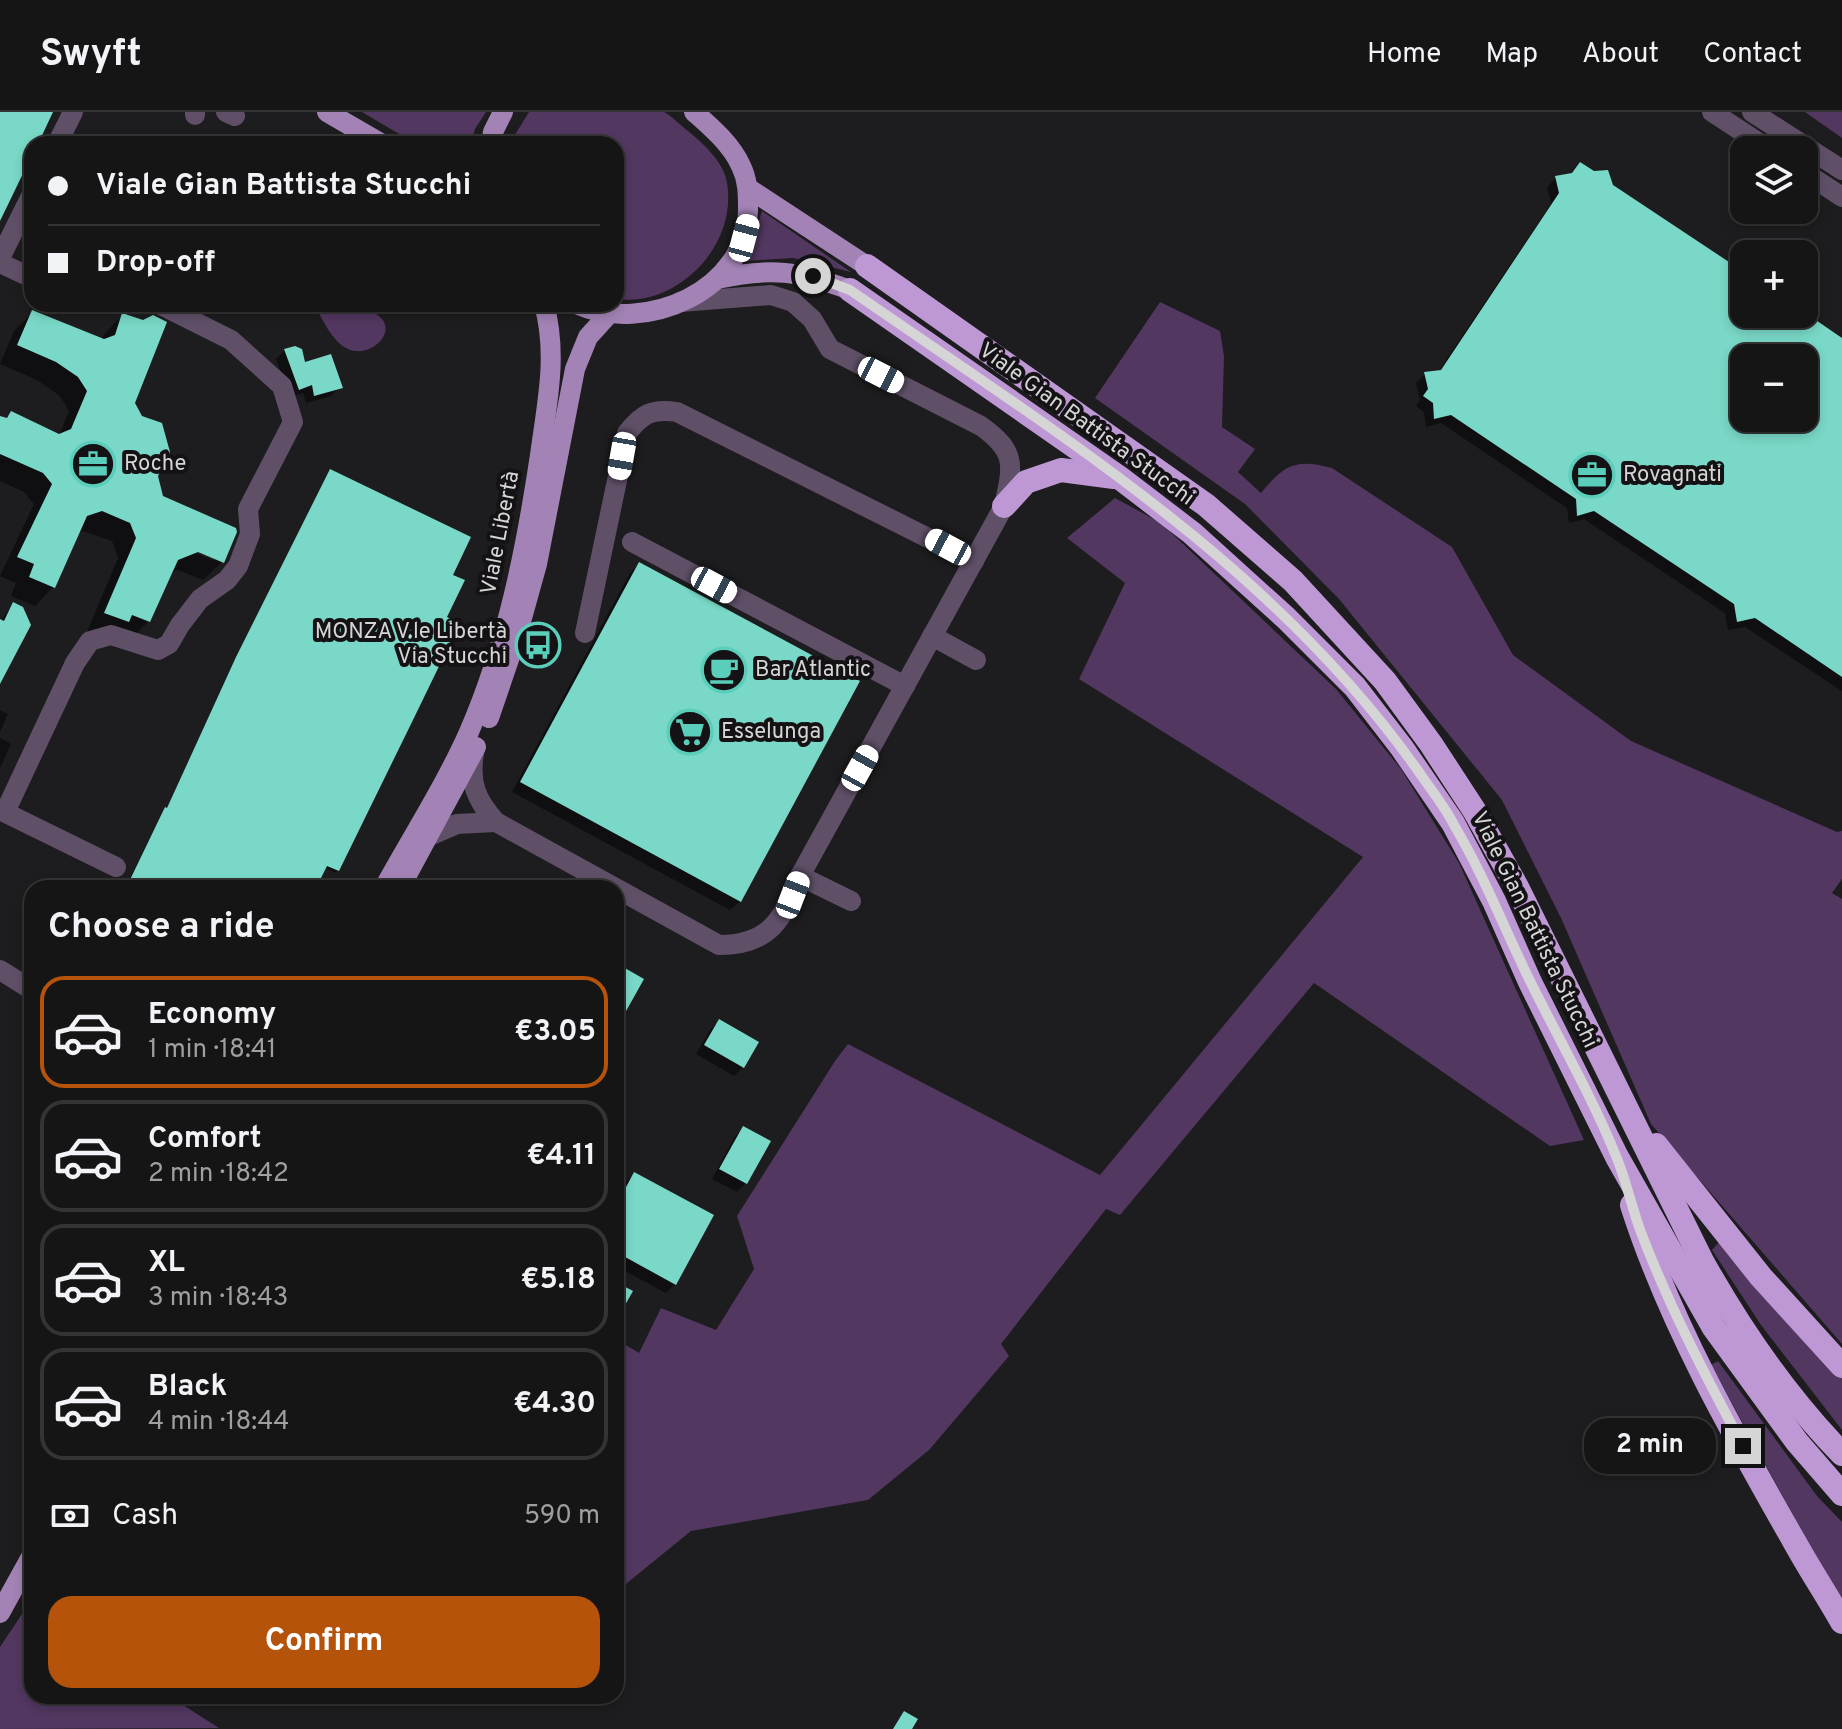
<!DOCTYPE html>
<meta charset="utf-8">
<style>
body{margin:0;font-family:Overpass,sans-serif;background:#1f1e1f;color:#f1f3f6;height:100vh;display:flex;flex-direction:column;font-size:30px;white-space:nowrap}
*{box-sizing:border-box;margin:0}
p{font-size:26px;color:#9e9fa1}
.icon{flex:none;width:44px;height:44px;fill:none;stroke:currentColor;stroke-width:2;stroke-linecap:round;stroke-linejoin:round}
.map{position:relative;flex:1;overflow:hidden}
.sheet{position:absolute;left:24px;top:768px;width:600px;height:824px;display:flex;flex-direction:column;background:#161516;border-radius:24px;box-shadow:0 4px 12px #0003,0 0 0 2px #353435}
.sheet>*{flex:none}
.hud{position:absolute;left:24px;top:24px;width:600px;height:176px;border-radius:24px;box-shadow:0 4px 12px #0003,0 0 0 2px #353435;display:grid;align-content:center;height:176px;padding:0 24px;background:#161516}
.buttons{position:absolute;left:1730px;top:24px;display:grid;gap:16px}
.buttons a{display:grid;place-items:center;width:88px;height:88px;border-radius:16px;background:#161516;box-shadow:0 4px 12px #0003,0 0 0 2px #353435;font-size:40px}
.end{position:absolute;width:36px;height:36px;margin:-18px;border:10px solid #d6d5d6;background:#111;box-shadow:0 0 0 4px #111}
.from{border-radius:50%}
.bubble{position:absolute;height:56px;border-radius:24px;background:#161516;box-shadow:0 4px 12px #0003,0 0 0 2px #353435;font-size:26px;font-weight:700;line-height:56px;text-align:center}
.car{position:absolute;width:24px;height:48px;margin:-24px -12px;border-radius:10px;box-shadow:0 0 6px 2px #0007;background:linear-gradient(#fff 24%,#345 0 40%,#fff 0 76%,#345 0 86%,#fff 0)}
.hud b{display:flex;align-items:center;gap:28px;height:76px;font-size:30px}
.hud b+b{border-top:2px solid #353435}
.hud i{width:20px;height:20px;background:#f1f3f6}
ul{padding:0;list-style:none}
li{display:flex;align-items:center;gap:24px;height:112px;margin:0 16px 12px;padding:0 8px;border:4px solid #353435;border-radius:24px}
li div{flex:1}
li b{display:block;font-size:30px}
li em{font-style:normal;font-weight:700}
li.on{border-color:#b45309}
li>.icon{width:72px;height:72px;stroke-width:1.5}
h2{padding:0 24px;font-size:36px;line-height:96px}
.pay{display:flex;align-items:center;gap:20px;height:88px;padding:0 24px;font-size:30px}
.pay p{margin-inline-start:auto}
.primary-button{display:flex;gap:16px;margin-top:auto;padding:16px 24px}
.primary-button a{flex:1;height:92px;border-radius:24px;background:#b45309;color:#fff;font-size:32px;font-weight:700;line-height:92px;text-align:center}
header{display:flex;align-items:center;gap:48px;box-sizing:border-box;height:112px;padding:0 40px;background:#161516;border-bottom:2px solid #353435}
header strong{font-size:38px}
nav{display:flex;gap:44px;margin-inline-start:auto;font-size:28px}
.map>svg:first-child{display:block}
.green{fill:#523760}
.shadow{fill:#0007;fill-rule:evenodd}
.building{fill:#79d8c7;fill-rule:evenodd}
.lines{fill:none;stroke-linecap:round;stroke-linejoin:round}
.minor{stroke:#5f5068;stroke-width:20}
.major{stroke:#a383b5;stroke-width:20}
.highway{stroke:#be98d4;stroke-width:24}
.route{stroke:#d6d5d6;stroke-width:10}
.labels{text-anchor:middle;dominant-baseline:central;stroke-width:8;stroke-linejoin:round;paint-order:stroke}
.street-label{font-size:22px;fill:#d6d5d6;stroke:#141214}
.poi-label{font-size:22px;fill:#d6d5d6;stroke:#141214;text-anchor:start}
</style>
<header>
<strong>Swyft</strong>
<nav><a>Home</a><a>Map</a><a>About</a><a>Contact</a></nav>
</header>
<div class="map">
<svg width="1842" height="1617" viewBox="0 0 1842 1617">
<rect width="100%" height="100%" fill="#1d1c1e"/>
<!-- green -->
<g class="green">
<path d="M362 0H486L475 17 471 32H416Z"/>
<path d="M529 0C564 0 599 0 633 0 642 0 656 0 664 0 672 4 681 14 688 19 702 30 721 48 726 66 741 130 679 196 616 187V32H512L513 26Z"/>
<path d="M1805 0H1842V26Z"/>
<path d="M762 99 851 160 793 146 746 149Z"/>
<path d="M1160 190 1220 219 1224 244 1222 315 1255 337 1238 360 1261 381C1284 353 1295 346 1332 356L1452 435 1513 543 1631 629 1837 720 1842 719V767L1832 781 1842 787V1232L1651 1012 1561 806 1502 688 1339 487 1245 392 1095 286Z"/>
<path d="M314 192C333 192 365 190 380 205 398 221 369 247 348 237 332 230 322 206 314 192Z"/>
<path d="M1115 386 1161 411 1336 577 1401 657 1459 751 1584 1028 1550 1034 1314 871 1120 1103 1106 1097 1001 1232 1009 1244 929 1338 868 1388 691 1419 616 1480V1227L639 1241 661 1196 716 1218 754 1157 737 1104 835 949 848 932 1100 1063 1363 745 1079 567 1125 471 1067 426Z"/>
<path d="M1719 1130 1842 1266V1318L1761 1213 1712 1138Z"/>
<path d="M1718 1249 1817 1384 1842 1410V1492L1711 1253Z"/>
<path d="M28 1493 32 1495V1584H169L219 1616 0 1617V1535Z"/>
</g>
<!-- shadow -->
<g class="shadow">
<path d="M1580 52 1728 152 1744 160V202H1803L1842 228V579L1745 515 1728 518 1725 501 1584 407 1569 411 1567 396 1441 311 1426 315 1424 300 1416 294 1420 288 1416 271 1425 262 1438 260 1551 92 1547 75 1556 66 1571 61ZM1744 246H1804V306H1744Z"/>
<path d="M33 200 102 228 104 222 123 203 133 291 161 385 225 447 203 468 178 458 170 461 149 509 130 528 87 520 118 446 112 429 79 418 54 474 35 494 11 484 16 471 0 464 34 392 24 380 0 369V306L59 324 69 299 60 284 37 268 0 252 14 219ZM190 434 215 445V449L188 438Z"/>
<path d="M285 238 303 252 340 275 331 284 306 291 303 281 290 286 276 247Z"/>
<path d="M328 361 450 464 444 506 457 512 337 758 335 761 324 755 314 776H125L163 699 166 698 234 549Z"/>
<path d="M639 452 740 789 730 798 512 680 630 461Z"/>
<path d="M13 493 0 568V509Z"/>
<path d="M0 598 8 602 0 620Z"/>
<path d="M0 626 11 632 0 656Z"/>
<path d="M719 909 743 955 734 964 696 942 710 918Z"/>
<path d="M743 1016 746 1071 737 1080 712 1067 734 1026Z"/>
<path d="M634 1062 675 1172 666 1181 616 1154V1089L625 1071Z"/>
</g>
<!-- building -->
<g class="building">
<path d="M0 0H53L38 32H32V43L0 109Z"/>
<path d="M1580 50 1594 59 1608 58 1613 73 1729 150 1741 148 1744 154V202H1807L1842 226V565L1755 506 1737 510 1734 492 1594 399 1577 404 1576 387 1451 303 1434 307 1433 291 1423 284 1428 277 1424 260 1441 258 1559 81 1555 64 1572 61ZM1744 246H1804V306H1744Z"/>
<path d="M32 198 104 227 115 223 122 201 143 208 153 203 167 210 135 291 142 304 162 311 170 340 158 364 163 384 236 416 237 420 224 451 198 440 178 448 150 510 132 503 129 510 104 501 136 426 130 411 102 399 87 404 55 476 29 465 34 452 17 445 52 372 43 361 0 342V304L7 306 11 299 59 322 71 317 87 279 78 265 56 250 17 233Z"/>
<path d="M295 234 302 237 305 250 331 242 343 276 314 284 312 273 299 278 284 237Z"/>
<path d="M330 357 471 425 453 463 465 468 447 505 460 511 412 610 339 759 327 754 316 776H126L165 695 167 696 236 545Z"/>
<path d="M639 450 860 569 741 790 520 670Z"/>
<path d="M13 490 23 495 31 513 0 572V507L4 509Z"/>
<path d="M616 851 644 867 616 917Z"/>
<path d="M719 907 759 930 744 956 704 933Z"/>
<path d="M743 1014 771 1029 747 1072 719 1057Z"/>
<path d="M634 1060 714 1103 676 1173 616 1140V1094Z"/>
<path d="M616 1170 633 1179 616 1209Z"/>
<path d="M904 1599 918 1607 912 1617H893Z"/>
</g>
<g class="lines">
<!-- minor -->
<g class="minor">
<path d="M226 0 235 4"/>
<path d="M1712 0 1770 38"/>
<path d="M1752 0 1842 58"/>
<path d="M195 3V0"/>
<path d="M57 32 73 0"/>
<path d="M1804 60 1842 85"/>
<path d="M0 146 32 82"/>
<path d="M0 151 32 166"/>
<path d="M632 430 905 574"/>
<path d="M585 521 627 321C642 302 652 296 677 300L974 449"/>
<path d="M932 524 976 548"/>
<path d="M474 641C469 671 476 688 496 710L719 833C770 833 783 807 800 764L1004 394C1013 353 1017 340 981 314L830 237 812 207 793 190 771 183 680 190"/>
<path d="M0 698 116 755"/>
<path d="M5 700 75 551 90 529 111 523 158 538 169 532 180 513 200 487 227 468 238 454 250 422 248 397 293 310 282 274 231 228 159 192"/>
<path d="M429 724 457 712 496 710"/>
<path d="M800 764 851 789"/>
<path d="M0 858 32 878"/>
</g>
<!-- major -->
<g class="major">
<path d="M327 0 382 32"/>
<path d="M491 32 493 20 503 0"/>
<path d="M748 76 867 154"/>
<path d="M717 167C771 155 799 159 850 178"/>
<path d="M576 192C644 223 749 179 748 96 748 82 748 68 741 54 731 32 712 16 694 0"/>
<path d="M489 606 517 524 537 452 575 257 588 225 608 203"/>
<path d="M384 776C412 725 445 674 469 620 507 533 526 437 540 343 547 291 558 243 544 192"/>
<path d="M400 776 476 635"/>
<path d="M0 1501 32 1443"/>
</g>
<!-- highway -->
<g class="highway">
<path d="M867 154 1206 393 1293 469 1385 569 1431 632 1474 698 1517 775 1702 1149C1741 1219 1786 1284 1842 1342"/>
<path d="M850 178 1120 366 1192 421 1286 506 1355 575 1402 636 1453 711 1494 789 1530 870 1617 1045 1714 1216 1797 1330 1842 1382"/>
<path d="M1004 394 1026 370 1061 358 1114 365"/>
<path d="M1656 1033 1761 1165 1842 1254"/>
<path d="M1632 1093C1670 1212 1736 1327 1798 1436 1812 1461 1828 1485 1842 1510"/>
</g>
</g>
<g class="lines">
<!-- route -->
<path class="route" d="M813 164 850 178C1055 320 1276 454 1421 663 1432 679 1445 695 1454 713 1485 765 1506 821 1533 875 1561 931 1593 987 1616 1044 1627 1070 1632 1098 1642 1123 1670 1196 1706 1265 1743 1334"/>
</g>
<!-- icons -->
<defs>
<g id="office-ring" transform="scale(2.3)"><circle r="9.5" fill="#141214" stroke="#5bcebb" stroke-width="1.5"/><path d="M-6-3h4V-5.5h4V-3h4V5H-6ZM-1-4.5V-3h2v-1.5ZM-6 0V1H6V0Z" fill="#5bcebb"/></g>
<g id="bus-ring" transform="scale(2.3)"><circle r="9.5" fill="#141214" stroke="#5bcebb" stroke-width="1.5"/><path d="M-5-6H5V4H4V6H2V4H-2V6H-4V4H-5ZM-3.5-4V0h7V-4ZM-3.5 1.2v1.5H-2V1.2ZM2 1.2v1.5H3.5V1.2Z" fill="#5bcebb"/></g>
<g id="cafe-ring" transform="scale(2.3)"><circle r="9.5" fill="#141214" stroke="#5bcebb" stroke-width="1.5"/><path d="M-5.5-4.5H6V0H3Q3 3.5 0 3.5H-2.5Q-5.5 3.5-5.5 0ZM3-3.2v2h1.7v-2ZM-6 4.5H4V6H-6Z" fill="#5bcebb"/></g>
<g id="supermarket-ring" transform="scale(2.3)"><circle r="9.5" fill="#141214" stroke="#5bcebb" stroke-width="1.5"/><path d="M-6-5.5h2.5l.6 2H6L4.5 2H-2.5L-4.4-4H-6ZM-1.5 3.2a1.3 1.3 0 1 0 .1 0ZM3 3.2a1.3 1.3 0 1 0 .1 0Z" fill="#5bcebb"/></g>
</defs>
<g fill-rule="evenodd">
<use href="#office-ring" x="93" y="352"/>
<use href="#office-ring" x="1592" y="363"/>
<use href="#bus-ring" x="538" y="533"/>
<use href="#cafe-ring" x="724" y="558"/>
<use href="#supermarket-ring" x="690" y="620"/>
</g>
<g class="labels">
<!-- street labels -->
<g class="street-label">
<text transform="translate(1086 313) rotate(36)">Viale Gian Battista Stucchi</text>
<text transform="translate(501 421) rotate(-79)">Viale Libertà</text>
<text transform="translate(1534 818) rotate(64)">Viale Gian Battista Stucchi</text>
</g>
<!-- poi labels -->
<g class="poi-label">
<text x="124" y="352">Roche</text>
<text x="1623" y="363">Rovagnati</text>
<text x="507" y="520" text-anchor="end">MONZA V.le Libertà<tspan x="507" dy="25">Via Stucchi</tspan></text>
<text x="755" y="558">Bar Atlantic</text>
<text x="721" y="620">Esselunga</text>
</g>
</g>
</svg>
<div class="buttons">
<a><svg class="icon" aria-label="layers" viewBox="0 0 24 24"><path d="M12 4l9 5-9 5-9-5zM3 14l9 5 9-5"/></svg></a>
<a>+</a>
<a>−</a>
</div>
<i class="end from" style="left:813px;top:164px"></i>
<i class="end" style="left:1743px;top:1334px"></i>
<div class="bubble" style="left:1584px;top:1306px;width:132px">2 min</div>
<i class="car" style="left:744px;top:126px;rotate:15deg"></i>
<i class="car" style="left:881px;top:263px;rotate:117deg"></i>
<i class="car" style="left:622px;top:344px;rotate:190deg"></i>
<i class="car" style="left:948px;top:435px;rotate:298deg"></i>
<i class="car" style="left:714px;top:473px;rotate:118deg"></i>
<i class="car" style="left:860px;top:656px;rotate:29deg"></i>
<i class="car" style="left:793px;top:783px;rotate:21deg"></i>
<div class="hud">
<b><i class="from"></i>Viale Gian Battista Stucchi</b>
<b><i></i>Drop-off</b>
</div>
<section class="sheet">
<h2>Choose a ride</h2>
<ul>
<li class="on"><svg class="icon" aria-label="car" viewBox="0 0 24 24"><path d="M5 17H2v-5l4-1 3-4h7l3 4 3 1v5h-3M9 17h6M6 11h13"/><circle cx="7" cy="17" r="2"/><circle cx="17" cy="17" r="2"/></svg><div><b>Economy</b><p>1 min · 18:41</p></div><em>€3.05</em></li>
<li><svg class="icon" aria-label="car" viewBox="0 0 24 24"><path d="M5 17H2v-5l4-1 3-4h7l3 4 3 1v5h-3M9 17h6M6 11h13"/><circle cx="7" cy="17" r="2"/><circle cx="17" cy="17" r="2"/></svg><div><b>Comfort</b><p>2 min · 18:42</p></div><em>€4.11</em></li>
<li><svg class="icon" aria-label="car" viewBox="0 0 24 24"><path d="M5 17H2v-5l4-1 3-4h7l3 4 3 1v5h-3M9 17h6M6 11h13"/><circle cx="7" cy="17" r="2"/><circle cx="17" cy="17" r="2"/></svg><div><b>XL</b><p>3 min · 18:43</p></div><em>€5.18</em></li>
<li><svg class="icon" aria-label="car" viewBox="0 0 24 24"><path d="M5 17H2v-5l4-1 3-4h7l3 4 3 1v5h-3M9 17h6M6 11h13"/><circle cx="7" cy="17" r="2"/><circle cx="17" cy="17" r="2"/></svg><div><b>Black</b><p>4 min · 18:44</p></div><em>€4.30</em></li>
</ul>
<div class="pay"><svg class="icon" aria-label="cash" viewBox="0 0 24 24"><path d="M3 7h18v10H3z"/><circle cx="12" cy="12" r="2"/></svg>Cash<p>590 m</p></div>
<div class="primary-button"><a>Confirm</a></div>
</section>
</div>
